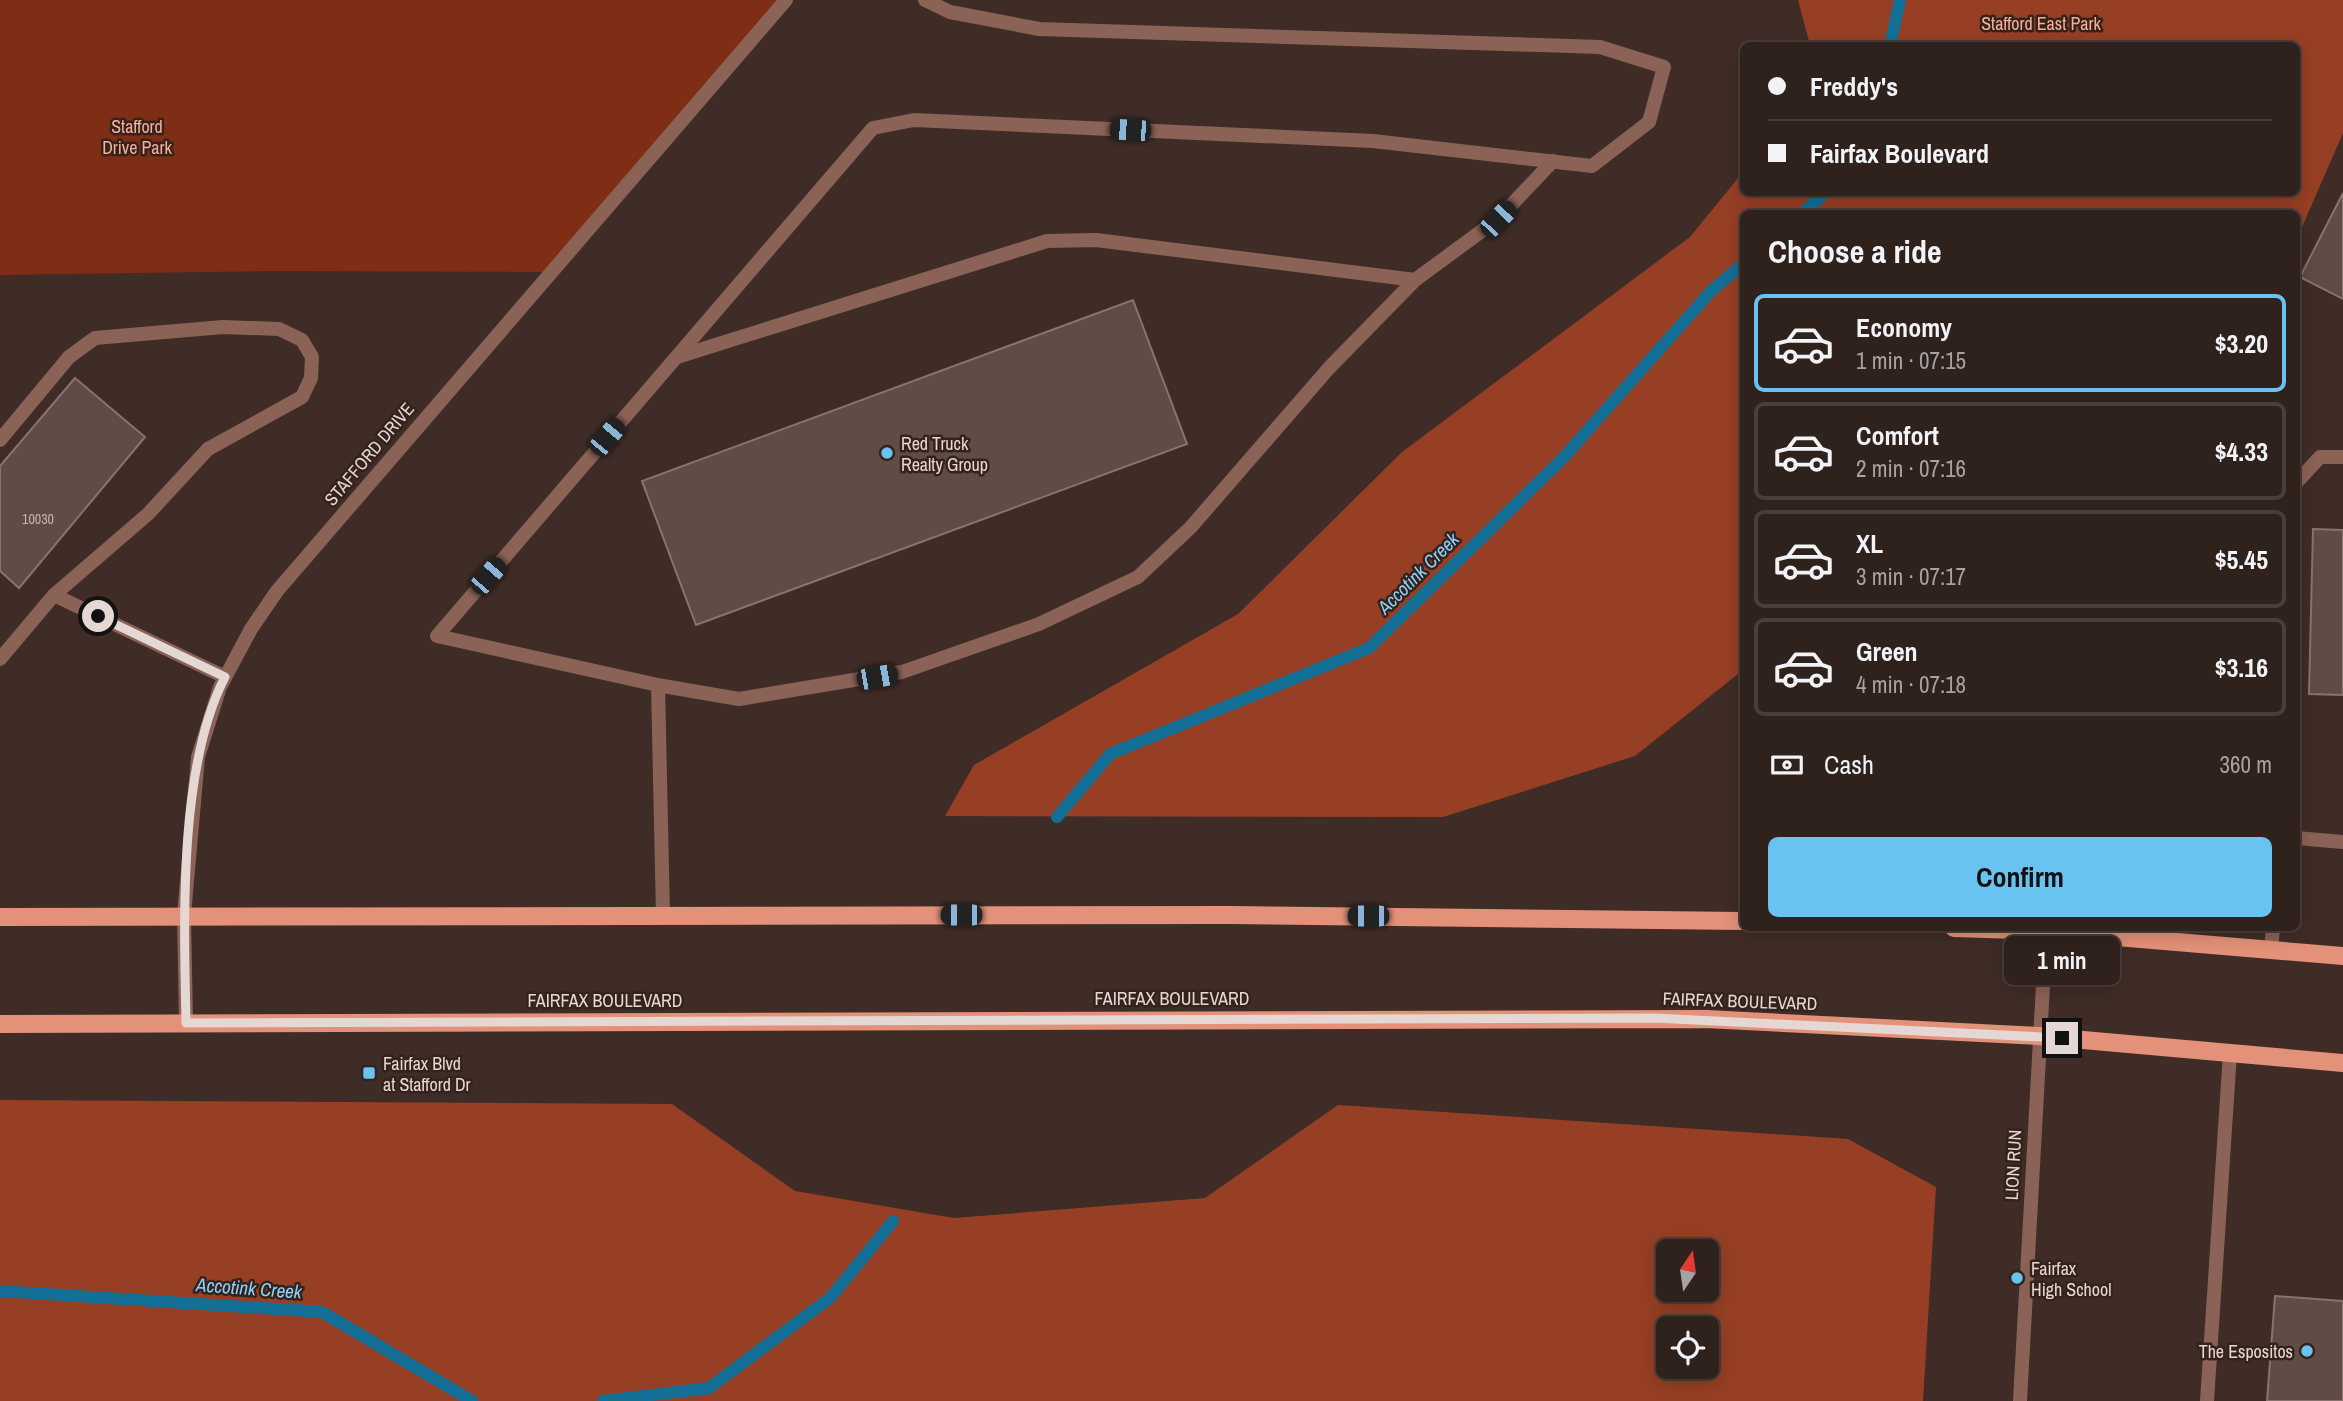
<!DOCTYPE html>
<meta charset="utf-8">
<style>
body{margin:0;font-family:"Archivo Narrow",sans-serif;background:#372925;color:#f1f3f6;height:100vh;display:flex;flex-direction:column;font-size:26px;white-space:nowrap}
*{box-sizing:border-box;margin:0}
p{font-size:23px;color:#a7a3a3}
.icon{flex:none;width:38px;height:38px;fill:none;stroke:currentColor;stroke-width:2;stroke-linecap:round;stroke-linejoin:round}
.map{position:relative;flex:1;overflow:hidden}
.drawer{position:absolute;left:1740px;top:210px;width:560px;height:721px;display:flex;flex-direction:column;background:#2f211c;border-radius:10px;box-shadow:0 4px 18px #0003,0 0 0 2px #4a3e3b}
.drawer>*{flex:none}
.guide{position:absolute;left:1740px;top:42px;width:560px;height:154px;border-radius:10px;box-shadow:0 4px 18px #0003,0 0 0 2px #4a3e3b;display:grid;align-content:center;height:154px;padding:0 28px;background:#2f211c}
.needle{width:46px;rotate:13deg}
.controls{position:absolute;left:1656px;top:1239px;display:grid;gap:14px}
.controls a{display:grid;place-items:center;width:63px;height:63px;border-radius:10px;background:#2f211c;box-shadow:0 4px 18px #0003,0 0 0 2px #4a3e3b;font-size:35px}
.end{position:absolute;width:32px;height:32px;margin:-16px;border:9px solid #e5d8d4;background:#111;box-shadow:0 0 0 4px #111}
.from{border-radius:50%}
.bubble{position:absolute;height:49px;border-radius:10px;background:#2f211c;box-shadow:0 4px 18px #0003,0 0 0 2px #4a3e3b;font-size:23px;font-weight:700;line-height:49px;text-align:center}
.car{position:absolute;width:21px;height:42px;margin:-21px -10px;border-radius:9px;box-shadow:0 0 5px 2px #0007;background:linear-gradient(#222 24%,#8ab4d8 0 40%,#222 0 76%,#8ab4d8 0 86%,#222 0)}
.guide b{display:flex;align-items:center;gap:24px;height:66px;font-size:26px}
.guide b+b{border-top:2px solid #4a3e3b}
.guide i{width:18px;height:18px;background:#f1f3f6}
ul{padding:0;list-style:none}
li{display:flex;align-items:center;gap:21px;height:98px;margin:0 14px 10px;padding:0 14px;border:4px solid #4a3e3b;border-radius:10px}
li div{flex:1}
li b{display:block;font-size:26px}
li em{font-style:normal;font-weight:700}
li.active{border-color:#69c3f1}
li>.icon{width:63px;height:63px;stroke-width:1.5}
h2{padding:0 28px;font-size:32px;line-height:84px}
.pay{display:flex;align-items:center;gap:18px;height:77px;padding:0 28px;font-size:26px}
.pay p{margin-inline-start:auto}
.button{display:flex;gap:14px;margin-top:auto;padding:14px 28px}
.button a{flex:1;height:80px;border-radius:10px;background:#69c3f1;color:#111;font-size:28px;font-weight:700;line-height:80px;text-align:center}
.map>svg:first-child{display:block}
.green{fill:#7f2e15}
.forest{fill:#963f24;fill-rule:evenodd}
.lines{fill:none;stroke-linecap:round;stroke-linejoin:round}
.stream{stroke:#136f96;stroke-width:12}
.building{fill:#614b45;stroke:#8a736c;stroke-width:2}
.service{stroke:#8b6256;stroke-width:14}
.minor{stroke:#8b6256;stroke-width:14}
.tertiary{stroke:#8b6256;stroke-width:14}
.primary{stroke:#e39179;stroke-width:18}
.route{stroke:#e5d8d4;stroke-width:9}
.poi-dot{fill:#69c3f1;stroke:#35221c;stroke-width:2.5}
.labels{text-anchor:middle;dominant-baseline:central;stroke-width:5;stroke-linejoin:round;paint-order:stroke}
.number-label{font-size:14px;fill:#c4b5b0}
.park-label{font-size:18px;fill:#f8ae98;stroke:#35221c}
.poi-label{font-size:18px;fill:#e5d8d4;stroke:#35221c;text-anchor:start}
.street-label{font-size:18px;fill:#e5d8d4;stroke:#35221c}
.water-label{font-size:19px;font-style:italic;fill:#8ad4fc;stroke:#35221c}
</style>
<div class="map">
<svg width="2343" height="1401" viewBox="0 0 2343 1401">
<rect width="100%" height="100%" fill="#3f2c26"/>
<!-- green -->
<path class="green" d="M0 0H781L549 272 276 271 0 275Z"/>
<!-- forest -->
<g class="forest">
<path d="M1798 0H2343V133L2296 241V214H1743V670L1635 756 1443 817 945 816 974 765 1238 614 1402 452 1690 237 1743 172V192H2296V46L1810 45Z"/>
<path d="M0 1100 672 1104 795 1191 954 1218 1205 1198 1338 1105 1848 1139 1936 1187 1923 1401H0ZM1668 1251H1706V1290H1668ZM1668 1328H1706V1367H1668Z"/>
</g>
<g class="lines">
<!-- stream -->
<g class="stream">
<path d="M1890 46 1900 0"/>
<path d="M1802 214 1826 192"/>
<path d="M1057 817 1110 754 1369 648 1563 458 1711 291 1743 264"/>
<path d="M0 1291 322 1312 472 1401"/>
<path d="M603 1401 709 1388 830 1298 893 1221"/>
</g>
</g>
<!-- building -->
<g class="building">
<path d="M2343 193V299L2300 277Z"/>
<path d="M1133 300 1187 444 696 625 642 481Z"/>
<path d="M75 378 145 437 19 588 0 571V466Z"/>
<path d="M2313 529 2343 530V695L2309 694Z"/>
<path d="M2275 1296 2343 1301V1401H2267Z"/>
</g>
<g class="lines">
<!-- service -->
<g class="service">
<path d="M677 357 1047 241 1096 240 1415 280"/>
<path d="M0 440 69 357 95 338 223 327 279 329 302 340 312 357 311 378 302 397 208 449 148 514 54 595 0 659"/>
<path d="M2296 483 2320 457H2343"/>
<path d="M54 595 225 677"/>
<path d="M657 685 739 699 902 672 1039 624 1138 577 1191 527 1329 368 1415 280 1498 219 1553 161"/>
<path d="M2296 838 2343 842"/>
<path d="M663 915 658 685 437 636 873 128 914 120 1373 141 1592 166 1649 122 1664 67 1600 47 1039 29 950 12 925 0"/>
<path d="M2271 950 2273 928"/>
<path d="M2207 1401 2230 1053"/>
</g>
<!-- minor -->
<path class="minor" d="M186 1023 184 915 198 757 220 687 251 629 277 591 786 0"/>
<!-- tertiary -->
<path class="tertiary" d="M2020 1401 2046 931"/>
<!-- primary -->
<g class="primary">
<path d="M0 917 1231 915 1743 921"/>
<path d="M1954 928 2046 931 2343 956"/>
<path d="M0 1024 1706 1019 2038 1036 2343 1063"/>
</g>
</g>
<g class="lines">
<!-- route -->
<path class="route" d="M98 616 225 677C178 768 184 922 186 1023L1654 1018 2062 1038"/>
</g>
<!-- markers -->
<g class="poi-dot">
<circle cx="887" cy="453" r="7"/>
<rect x="362" y="1066" width="14" height="14" rx="3.5"/>
<circle cx="2017" cy="1278" r="7"/>
<circle cx="2307" cy="1351" r="7"/>
</g>
<g class="labels">
<!-- number labels -->
<g class="number-label">
<text x="38" y="519">10030</text>
</g>
<!-- park labels -->
<g class="park-label">
<text x="2041" y="23">Stafford East Park</text>
<text x="137" y="126">Stafford<tspan x="137" dy="21">Drive Park</tspan></text>
</g>
<!-- poi labels -->
<g class="poi-label">
<text x="901" y="443">Red Truck<tspan x="901" dy="21">Realty Group</tspan></text>
<text x="383" y="1063">Fairfax Blvd<tspan x="383" dy="21">at Stafford Dr</tspan></text>
<text x="2031" y="1268">Fairfax<tspan x="2031" dy="21">High School</tspan></text>
<text x="2293" y="1351" text-anchor="end">The Espositos</text>
</g>
<!-- street labels -->
<g class="street-label">
<text transform="translate(369 454) rotate(-50)">STAFFORD DRIVE</text>
<text x="1172" y="998">FAIRFAX BOULEVARD</text>
<text x="605" y="1000">FAIRFAX BOULEVARD</text>
<text transform="translate(1740 1001) rotate(2)">FAIRFAX BOULEVARD</text>
<text transform="translate(2013 1165) rotate(-87)">LION RUN</text>
</g>
<!-- water labels -->
<g class="water-label">
<text transform="translate(1418 573) rotate(-45)">Accotink Creek</text>
<text transform="translate(249 1288) rotate(4)">Accotink Creek</text>
</g>
</g>
</svg>
<div class="controls">
<a><svg class="needle" viewBox="-14 -14 28 28"><path d="M0-13l5 13h-10z" fill="#e53935"/><path d="M0 13l5-13h-10z" fill="#a7a3a3"/></svg></a>
<a><svg class="icon" aria-label="locate" viewBox="0 0 24 24"><circle cx="12" cy="12" r="6"/><path d="M12 2v4M12 18v4M2 12h4M18 12h4"/></svg></a>
</div>
<i class="end from" style="left:98px;top:616px"></i>
<i class="end" style="left:2062px;top:1038px"></i>
<div class="bubble" style="left:2004px;top:936px;width:116px">1 min</div>
<i class="car" style="left:1130px;top:130px;rotate:273deg"></i>
<i class="car" style="left:1498px;top:219px;rotate:44deg"></i>
<i class="car" style="left:607px;top:437px;rotate:40deg"></i>
<i class="car" style="left:488px;top:576px;rotate:41deg"></i>
<i class="car" style="left:877px;top:677px;rotate:80deg"></i>
<i class="car" style="left:961px;top:915px;rotate:270deg"></i>
<i class="car" style="left:1368px;top:916px;rotate:270deg"></i>
<div class="guide">
<b><i class="from"></i>Freddy's</b>
<b><i></i>Fairfax Boulevard</b>
</div>
<section class="drawer">
<h2>Choose a ride</h2>
<ul>
<li class="active"><svg class="icon" aria-label="car" viewBox="0 0 24 24"><path d="M5 17H2v-5l4-1 3-4h7l3 4 3 1v5h-3M9 17h6M6 11h13"/><circle cx="7" cy="17" r="2"/><circle cx="17" cy="17" r="2"/></svg><div><b>Economy</b><p>1 min · 07:15</p></div><em>$3.20</em></li>
<li><svg class="icon" aria-label="car" viewBox="0 0 24 24"><path d="M5 17H2v-5l4-1 3-4h7l3 4 3 1v5h-3M9 17h6M6 11h13"/><circle cx="7" cy="17" r="2"/><circle cx="17" cy="17" r="2"/></svg><div><b>Comfort</b><p>2 min · 07:16</p></div><em>$4.33</em></li>
<li><svg class="icon" aria-label="car" viewBox="0 0 24 24"><path d="M5 17H2v-5l4-1 3-4h7l3 4 3 1v5h-3M9 17h6M6 11h13"/><circle cx="7" cy="17" r="2"/><circle cx="17" cy="17" r="2"/></svg><div><b>XL</b><p>3 min · 07:17</p></div><em>$5.45</em></li>
<li><svg class="icon" aria-label="car" viewBox="0 0 24 24"><path d="M5 17H2v-5l4-1 3-4h7l3 4 3 1v5h-3M9 17h6M6 11h13"/><circle cx="7" cy="17" r="2"/><circle cx="17" cy="17" r="2"/></svg><div><b>Green</b><p>4 min · 07:18</p></div><em>$3.16</em></li>
</ul>
<div class="pay"><svg class="icon" aria-label="cash" viewBox="0 0 24 24"><path d="M3 7h18v10H3z"/><circle cx="12" cy="12" r="2"/></svg>Cash<p>360 m</p></div>
<div class="button"><a>Confirm</a></div>
</section>
</div>
